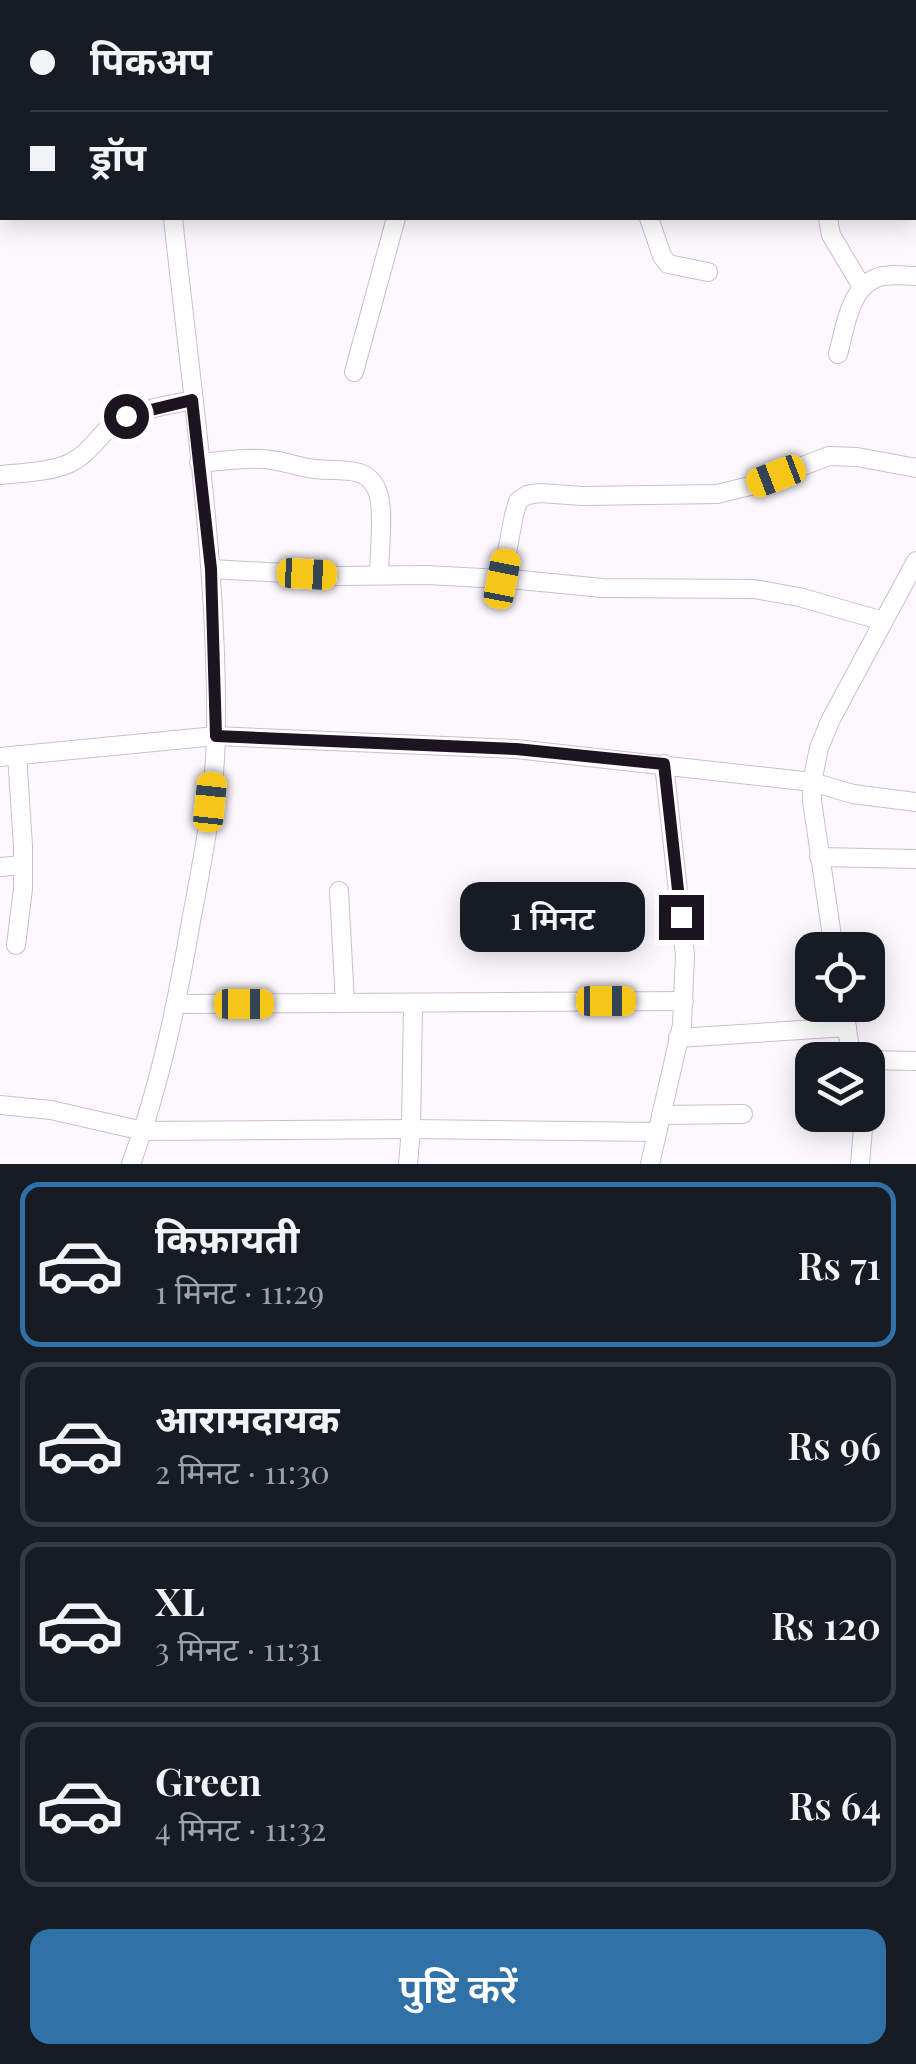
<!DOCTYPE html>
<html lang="hi">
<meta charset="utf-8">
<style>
body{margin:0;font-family:"Playfair Display","Noto Sans Devanagari",serif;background:#242831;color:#f1f3f6;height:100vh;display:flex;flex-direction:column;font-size:38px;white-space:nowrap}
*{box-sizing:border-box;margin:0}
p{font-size:32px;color:#9ea1a6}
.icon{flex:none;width:55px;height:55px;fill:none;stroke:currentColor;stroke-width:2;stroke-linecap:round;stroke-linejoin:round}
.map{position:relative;height:1164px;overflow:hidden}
.side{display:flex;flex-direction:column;background:#171b24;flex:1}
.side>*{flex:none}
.guide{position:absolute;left:0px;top:0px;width:918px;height:220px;box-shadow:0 5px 25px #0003;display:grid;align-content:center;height:220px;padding:0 30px;background:#171b24}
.fabs{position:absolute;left:795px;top:932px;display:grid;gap:20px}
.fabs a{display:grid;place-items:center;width:90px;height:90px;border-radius:20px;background:#171b24;box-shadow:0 5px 25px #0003;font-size:50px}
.end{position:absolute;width:45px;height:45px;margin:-22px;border:12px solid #1c141f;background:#fff;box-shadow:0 0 0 5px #fff}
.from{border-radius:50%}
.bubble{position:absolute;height:70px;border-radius:20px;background:#171b24;box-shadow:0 5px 25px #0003;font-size:32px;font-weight:600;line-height:70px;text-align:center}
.car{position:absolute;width:30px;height:60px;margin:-30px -15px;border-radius:12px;box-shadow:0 0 8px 2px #0007;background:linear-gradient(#f5c518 24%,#345 0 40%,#f5c518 0 76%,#345 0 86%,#f5c518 0)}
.guide b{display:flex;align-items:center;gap:35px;height:95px;font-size:38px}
.guide b+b{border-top:2px solid #363941}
.guide i{width:25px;height:25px;background:#f1f3f6}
ul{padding:18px 0 0;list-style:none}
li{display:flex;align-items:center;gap:30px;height:165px;margin:0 20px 15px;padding:0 10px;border:5px solid #363941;border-radius:20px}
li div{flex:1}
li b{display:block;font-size:38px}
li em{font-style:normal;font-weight:600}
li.current{border-color:#3072a8}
li>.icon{width:90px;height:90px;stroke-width:1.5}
.button{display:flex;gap:20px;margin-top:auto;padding:20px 30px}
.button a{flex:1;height:115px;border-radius:20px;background:#3072a8;color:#fff;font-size:40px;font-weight:600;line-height:115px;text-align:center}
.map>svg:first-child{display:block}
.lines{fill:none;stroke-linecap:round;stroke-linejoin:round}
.minor-casing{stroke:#cfbad9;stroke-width:20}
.tertiary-casing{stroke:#cfbad9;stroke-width:22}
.minor{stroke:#fff;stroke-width:18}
.tertiary{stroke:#fff;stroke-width:20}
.route{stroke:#1c141f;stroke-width:12}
</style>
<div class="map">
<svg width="916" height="1164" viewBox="0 0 916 1164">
<rect width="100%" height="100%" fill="#fcf8fe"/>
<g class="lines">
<!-- minor casing -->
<g class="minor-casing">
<g id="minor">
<path d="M136 0 137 2"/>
<path d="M714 0 717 2"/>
<path d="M303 2V0"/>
<path d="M649 218 662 256 668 264 708 272"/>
<path d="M828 218 831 235 862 287"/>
<path d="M838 354C845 329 849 289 876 278 888 273 904 276 916 276"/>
<path d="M354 372 396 218"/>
<path d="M199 463C224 461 252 456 277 461 290 463 302 468 315 469 338 472 366 464 377 490 385 506 379 555 379 575"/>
<path d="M0 475C20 473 52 472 70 463 92 453 102 428 124 417 144 408 171 405 193 400"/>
<path d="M211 569 339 576 427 575 521 580 602 588 754 589 799 597 883 621"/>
<path d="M502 579 514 515 518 501 527 495 540 493 582 496 717 494 750 486 829 456 857 457 916 468"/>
<path d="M0 757 216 736 516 749 812 782 853 794 916 802"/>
<path d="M819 857 916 859"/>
<path d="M0 867 22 865"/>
<path d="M339 891 345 1003"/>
<path d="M16 945 23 889V846L17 755"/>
<path d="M834 950 812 801V782L819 748 830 721 916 561"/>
<path d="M176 1004 684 1001"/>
<path d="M843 1005 852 1060"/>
<path d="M678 1038 847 1027"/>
<path d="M868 1060 916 1061"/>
<path d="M0 1105 51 1110 143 1131 411 1129 657 1132"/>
<path d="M661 1115 743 1114"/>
<path d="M131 1164C160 1086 177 1003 191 921 203 859 215 796 216 733 218 562 191 388 173 218"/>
<path d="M408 1164 411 1129 413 1003"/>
<path d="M650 1164 682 1025 685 955 664 764"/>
<path d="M860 1164 863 1128 861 1115"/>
</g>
</g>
<!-- tertiary casing -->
<g class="tertiary-casing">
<g id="tertiary">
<path d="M915 53H916"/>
<path d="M0 203H2"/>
</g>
</g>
<!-- minor -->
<use href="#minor" class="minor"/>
<!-- tertiary -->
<use href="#tertiary" class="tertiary"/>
</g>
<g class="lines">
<!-- route -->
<path class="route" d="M126 416 192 400 211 569 216 736 516 749 664 764 681 917"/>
</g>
</svg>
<div class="fabs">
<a><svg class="icon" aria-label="locate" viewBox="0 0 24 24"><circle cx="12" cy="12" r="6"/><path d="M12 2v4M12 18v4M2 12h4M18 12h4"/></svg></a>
<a><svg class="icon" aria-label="layers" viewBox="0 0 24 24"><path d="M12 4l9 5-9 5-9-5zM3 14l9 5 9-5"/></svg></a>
</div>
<i class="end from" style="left:126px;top:416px"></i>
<i class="end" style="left:681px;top:917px"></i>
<div class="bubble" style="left:460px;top:882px;width:185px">1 मिनट</div>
<i class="car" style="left:776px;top:476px;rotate:249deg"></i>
<i class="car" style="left:307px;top:574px;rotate:93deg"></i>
<i class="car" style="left:502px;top:579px;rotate:11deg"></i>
<i class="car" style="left:210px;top:802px;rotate:6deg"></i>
<i class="car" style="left:606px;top:1001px;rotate:90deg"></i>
<i class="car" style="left:244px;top:1004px;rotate:90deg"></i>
<div class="guide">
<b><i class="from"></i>पिकअप</b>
<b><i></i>ड्रॉप</b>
</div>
</div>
<section class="side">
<ul>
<li class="current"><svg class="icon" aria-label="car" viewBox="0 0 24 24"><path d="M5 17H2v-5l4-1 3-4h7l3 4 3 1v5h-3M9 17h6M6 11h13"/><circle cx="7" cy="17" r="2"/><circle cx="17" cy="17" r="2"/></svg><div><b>किफ़ायती</b><p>1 मिनट · 11:29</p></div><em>Rs 71</em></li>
<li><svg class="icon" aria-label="car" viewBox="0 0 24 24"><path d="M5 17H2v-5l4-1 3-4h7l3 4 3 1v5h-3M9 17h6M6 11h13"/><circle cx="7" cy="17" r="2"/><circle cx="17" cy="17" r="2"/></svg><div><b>आरामदायक</b><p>2 मिनट · 11:30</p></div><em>Rs 96</em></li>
<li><svg class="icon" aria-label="car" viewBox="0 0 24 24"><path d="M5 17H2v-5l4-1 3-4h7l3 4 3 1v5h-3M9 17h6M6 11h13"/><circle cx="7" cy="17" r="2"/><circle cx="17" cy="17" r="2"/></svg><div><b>XL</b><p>3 मिनट · 11:31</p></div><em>Rs 120</em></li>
<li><svg class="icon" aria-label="car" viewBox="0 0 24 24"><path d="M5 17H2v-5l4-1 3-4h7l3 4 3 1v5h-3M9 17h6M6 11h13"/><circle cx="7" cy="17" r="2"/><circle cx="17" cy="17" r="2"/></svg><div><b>Green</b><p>4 मिनट · 11:32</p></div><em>Rs 64</em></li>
</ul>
<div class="button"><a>पुष्टि करें</a></div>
</section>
